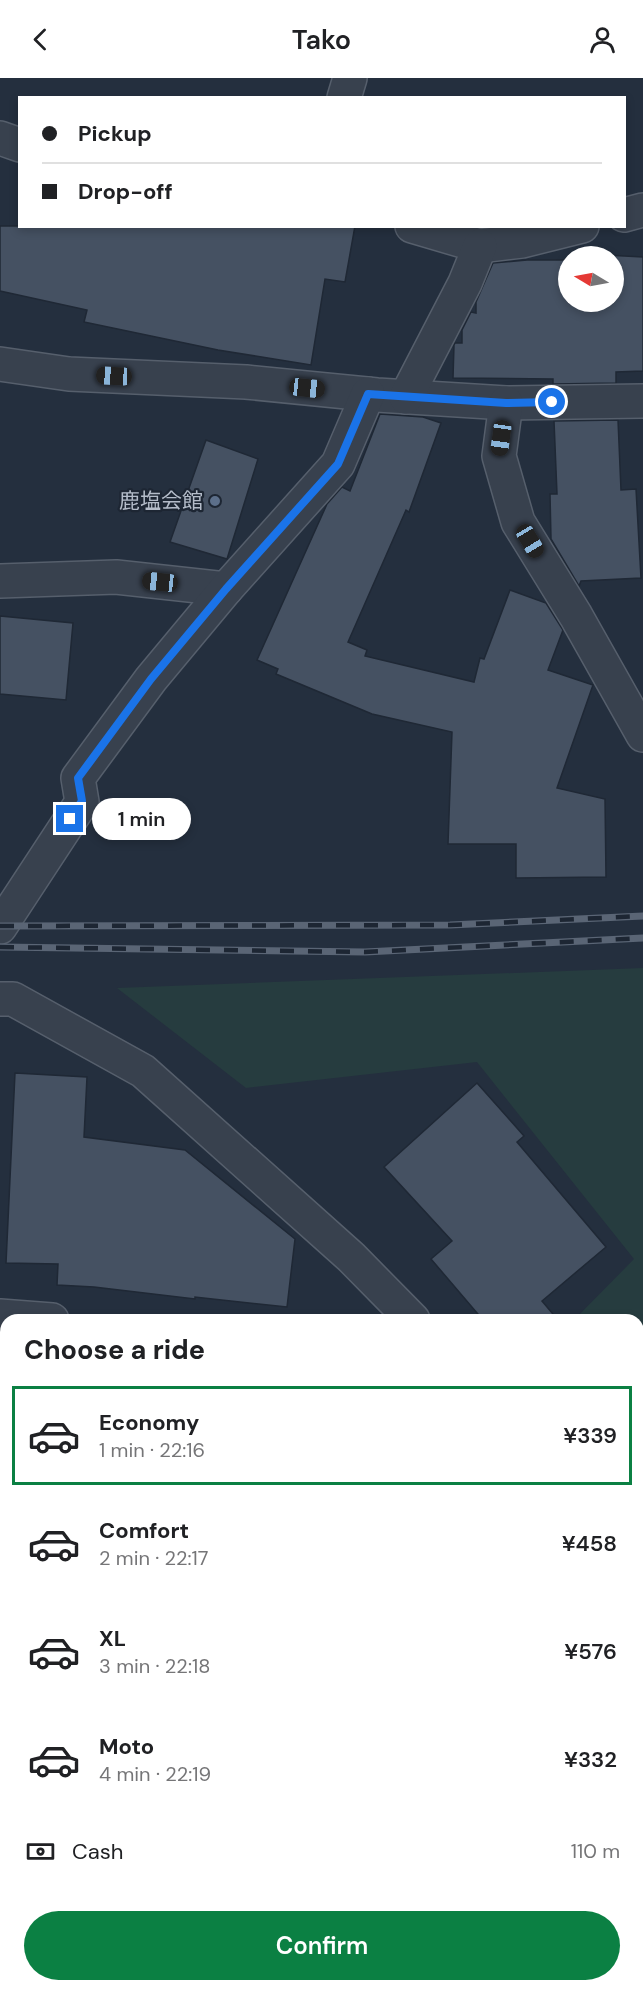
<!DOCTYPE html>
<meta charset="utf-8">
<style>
body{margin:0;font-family:"DM Sans","Noto Sans JP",sans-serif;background:#f6f6f6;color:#202124;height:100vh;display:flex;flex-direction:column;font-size:22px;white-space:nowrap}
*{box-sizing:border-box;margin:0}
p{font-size:20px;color:#757577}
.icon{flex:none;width:33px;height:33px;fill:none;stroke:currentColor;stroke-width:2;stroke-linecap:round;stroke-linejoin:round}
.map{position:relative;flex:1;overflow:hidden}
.side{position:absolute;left:0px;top:1236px;width:644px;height:678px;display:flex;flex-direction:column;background:#fff;border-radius:18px 18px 0 0;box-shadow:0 3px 9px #0003}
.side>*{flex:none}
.hud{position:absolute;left:18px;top:18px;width:608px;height:132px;border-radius:0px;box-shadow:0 3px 9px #0003;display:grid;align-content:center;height:132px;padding:0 24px;background:#fff}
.needle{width:39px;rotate:280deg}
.buttons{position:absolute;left:558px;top:168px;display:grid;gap:12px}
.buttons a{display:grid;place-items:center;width:66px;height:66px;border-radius:50%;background:#fff;box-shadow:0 3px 9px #0003;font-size:30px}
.end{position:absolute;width:27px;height:27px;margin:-14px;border:8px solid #1a73e8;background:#fff;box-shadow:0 0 0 3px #fff}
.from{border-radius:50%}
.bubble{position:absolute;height:42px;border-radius:21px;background:#fff;box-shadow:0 3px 9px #0003;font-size:20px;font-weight:600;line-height:42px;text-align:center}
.car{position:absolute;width:18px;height:36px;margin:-18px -9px;border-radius:8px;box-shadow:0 0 4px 2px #0007;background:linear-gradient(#222 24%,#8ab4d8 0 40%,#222 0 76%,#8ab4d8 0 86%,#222 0)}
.hud b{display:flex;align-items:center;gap:21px;height:57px;font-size:22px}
.hud b+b{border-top:2px solid #e0e0e0}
.hud i{width:15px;height:15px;background:#202124}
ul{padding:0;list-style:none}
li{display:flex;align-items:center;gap:18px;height:99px;margin:0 12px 9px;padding:0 12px;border:3px solid transparent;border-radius:0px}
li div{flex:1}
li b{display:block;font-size:22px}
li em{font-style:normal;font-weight:600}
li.selected{border-color:#0b8043}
li>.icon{width:54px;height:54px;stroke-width:1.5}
h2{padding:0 24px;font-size:27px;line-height:72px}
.pay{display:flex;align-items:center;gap:15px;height:66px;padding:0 24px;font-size:22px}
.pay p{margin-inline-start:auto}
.cta{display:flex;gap:12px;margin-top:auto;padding:12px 24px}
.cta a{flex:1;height:69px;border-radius:36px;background:#0b8043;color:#fff;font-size:24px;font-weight:600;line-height:69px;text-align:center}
header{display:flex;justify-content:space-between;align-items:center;height:78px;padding:0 24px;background:#fff;font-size:27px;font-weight:600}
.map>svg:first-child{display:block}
.green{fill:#263c3f}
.building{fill:#455162;stroke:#1f2835;stroke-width:1.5}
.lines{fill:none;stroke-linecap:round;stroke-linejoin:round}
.street-casing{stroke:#565f6c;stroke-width:36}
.street{stroke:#38414e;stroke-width:33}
.rail-casing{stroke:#5a6575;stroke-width:7}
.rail{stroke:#1d2633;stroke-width:4.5;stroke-dasharray:14;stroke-linecap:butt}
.route{stroke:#1a73e8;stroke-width:8}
.service-dot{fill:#5c6f8a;stroke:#1d2633;stroke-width:2}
.labels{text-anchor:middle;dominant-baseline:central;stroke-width:4.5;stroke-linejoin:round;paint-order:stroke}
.poi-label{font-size:21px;fill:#b4bcc9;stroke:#1d2633;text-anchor:end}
</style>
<header><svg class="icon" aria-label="back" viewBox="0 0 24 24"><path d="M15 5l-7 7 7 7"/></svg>Tako<svg class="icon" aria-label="person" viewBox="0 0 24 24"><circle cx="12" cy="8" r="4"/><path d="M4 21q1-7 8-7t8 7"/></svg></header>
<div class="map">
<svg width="643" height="1914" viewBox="0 0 643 1914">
<rect width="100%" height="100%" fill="#242f3e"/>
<!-- green -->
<g class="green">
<path d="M643 890V1297L638 1302V1242H574L634 1181 477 984 246 1010 117 910Z"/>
<path d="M643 1645V1914H387L385 1908H638V1648Z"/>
</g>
<!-- building -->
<g class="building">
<path d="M0 148H355L345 204 325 201 311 287 218 272 84 244 87 232 0 213Z"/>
<path d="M587 176 643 179V293L616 294V305L553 306V301L453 300 454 267 455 265H462V252L471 234 476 235V224L493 185 527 182H568V224H614V178H587Z"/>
<path d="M380 336 423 339 441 345 409 434 406 432 348 564 367 572 365 578 474 604 480 580 484 581 510 512 546 525 563 552 548 592 593 607 557 710 605 721 606 799 516 800V766H448L452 654 372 636 276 596 278 591 257 582 327 426 342 409 350 413Z"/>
<path d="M618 342 621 412 636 411 641 500 581 503 579 508 551 461 550 416H557L554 343Z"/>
<path d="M206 362 258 381 227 481 170 464Z"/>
<path d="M0 538 73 545 66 622 0 616Z"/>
<path d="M15 995 87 999 84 1059 185 1072 295 1161 287 1229 195 1219V1221L94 1209 57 1207 58 1186 6 1185Z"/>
<path d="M477 1005 524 1058 517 1064 606 1169 542 1223 558 1242H483L431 1181 452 1163 384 1089Z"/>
</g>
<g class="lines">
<!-- street casing -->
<g class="street-casing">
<g id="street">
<path d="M344 20 350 0"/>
<path d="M0 60 20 67"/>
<path d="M624 137 643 132"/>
<path d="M412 148 480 168 522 163 582 148"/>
<path d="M0 286 69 296 246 304 377 317 506 325 643 323"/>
<path d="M406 319 465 205 480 168"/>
<path d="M506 325 499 378 518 444 576 538 643 657"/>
<path d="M0 503 116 499 226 511"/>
<path d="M0 849 82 724 78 700 151 601 226 511 338 386 368 316"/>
<path d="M0 921H13L143 993 351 1179 413 1242"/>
<path d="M0 1238 52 1242"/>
<path d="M0 1535 6 1536"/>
<path d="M638 1597 643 1595"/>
<path d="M0 1872 6 1869"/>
</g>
</g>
<!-- street -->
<use href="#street" class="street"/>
<!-- rail casing -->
<g class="rail-casing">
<g id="rail">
<path d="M0 848 450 847 643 838"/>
<path d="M0 869 365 874 643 860"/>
</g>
</g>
<!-- rail -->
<use href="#rail" class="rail"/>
</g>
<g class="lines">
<!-- route -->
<path class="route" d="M70 741 82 723 78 700 151 601 226 511 338 386 368 316 506 325 552 324"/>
</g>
<!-- markers -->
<circle class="service-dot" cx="215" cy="423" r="6"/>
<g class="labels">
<!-- poi labels -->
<g class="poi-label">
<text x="203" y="423">鹿塩会館</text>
</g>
</g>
</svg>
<div class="buttons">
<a><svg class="needle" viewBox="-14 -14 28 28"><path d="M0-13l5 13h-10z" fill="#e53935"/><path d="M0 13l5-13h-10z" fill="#757577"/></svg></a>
</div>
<i class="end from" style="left:552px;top:324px"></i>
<i class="end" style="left:70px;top:741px"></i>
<div class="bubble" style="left:92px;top:720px;width:99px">1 min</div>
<i class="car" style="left:114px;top:298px;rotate:273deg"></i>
<i class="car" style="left:307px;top:310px;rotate:96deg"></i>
<i class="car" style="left:501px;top:360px;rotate:188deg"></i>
<i class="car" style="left:530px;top:463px;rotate:149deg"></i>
<i class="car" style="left:160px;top:504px;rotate:276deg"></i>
<div class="hud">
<b><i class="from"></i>Pickup</b>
<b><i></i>Drop-off</b>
</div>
<section class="side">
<h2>Choose a ride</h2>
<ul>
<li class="selected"><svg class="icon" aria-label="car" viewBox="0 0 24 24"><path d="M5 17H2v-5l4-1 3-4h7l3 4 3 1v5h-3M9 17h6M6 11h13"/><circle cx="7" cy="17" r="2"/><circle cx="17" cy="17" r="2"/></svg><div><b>Economy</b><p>1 min · 22:16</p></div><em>¥339</em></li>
<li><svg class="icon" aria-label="car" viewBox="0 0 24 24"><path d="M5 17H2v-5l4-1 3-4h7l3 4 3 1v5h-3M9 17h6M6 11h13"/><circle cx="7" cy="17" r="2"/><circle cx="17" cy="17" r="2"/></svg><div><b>Comfort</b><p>2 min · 22:17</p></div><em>¥458</em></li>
<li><svg class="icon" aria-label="car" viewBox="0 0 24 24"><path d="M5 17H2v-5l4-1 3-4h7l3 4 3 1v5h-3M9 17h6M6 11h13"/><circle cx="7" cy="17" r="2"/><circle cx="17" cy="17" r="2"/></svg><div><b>XL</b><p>3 min · 22:18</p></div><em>¥576</em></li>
<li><svg class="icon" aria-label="car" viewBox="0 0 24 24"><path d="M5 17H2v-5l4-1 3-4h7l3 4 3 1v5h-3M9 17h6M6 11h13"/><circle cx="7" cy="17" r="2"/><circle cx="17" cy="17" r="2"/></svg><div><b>Moto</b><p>4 min · 22:19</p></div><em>¥332</em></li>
</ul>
<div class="pay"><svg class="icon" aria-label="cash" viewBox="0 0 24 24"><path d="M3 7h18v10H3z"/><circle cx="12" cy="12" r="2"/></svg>Cash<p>110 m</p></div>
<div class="cta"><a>Confirm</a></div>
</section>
</div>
